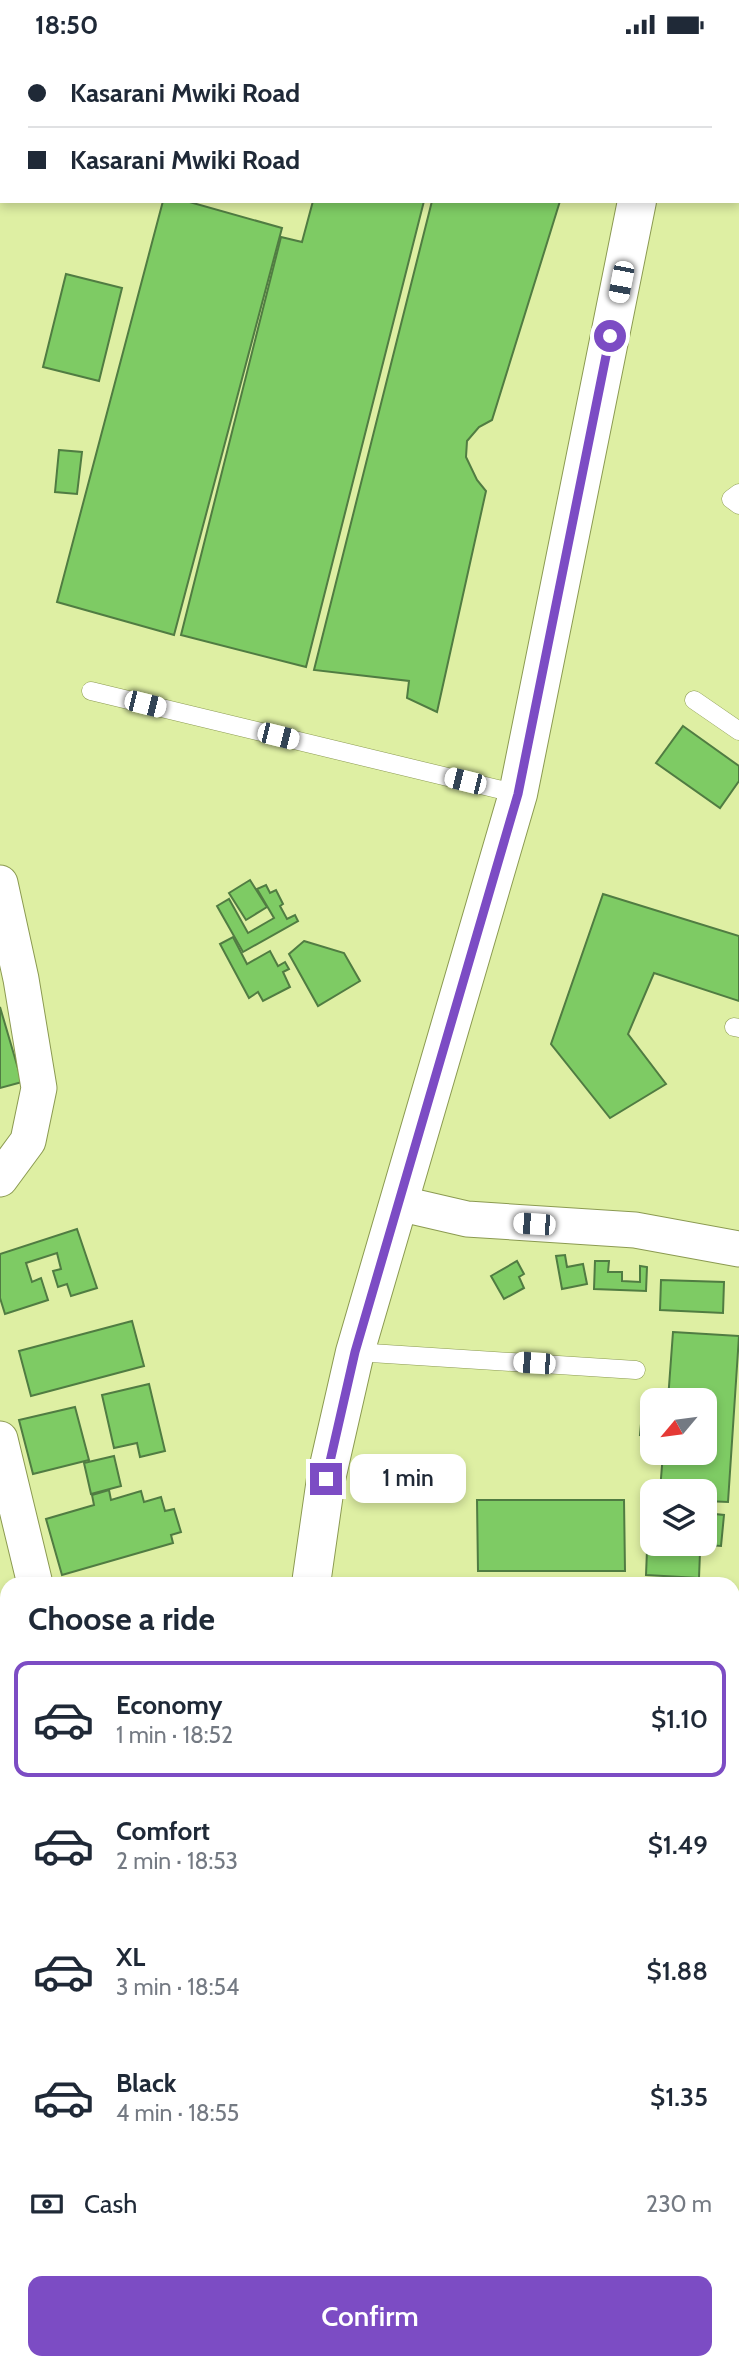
<!DOCTYPE html>
<meta charset="utf-8">
<style>
body{margin:0;font-family:Cabin,sans-serif;background:#f6f6f7;color:#1f2937;height:100vh;display:flex;flex-direction:column;font-size:26px;white-space:nowrap}
*{box-sizing:border-box;margin:0}
p{font-size:23px;color:#747a83}
.icon{flex:none;width:38px;height:38px;fill:none;stroke:currentColor;stroke-width:2;stroke-linecap:round;stroke-linejoin:round}
.map{position:relative;flex:1;overflow:hidden}
.details{position:absolute;left:0px;top:1528px;width:740px;height:793px;display:flex;flex-direction:column;background:#fff;border-radius:21px 21px 0 0;box-shadow:0 4px 10px #0003}
.details>*{flex:none}
.guide{position:absolute;left:0px;top:0px;width:740px;height:154px;box-shadow:0 4px 10px #0003;display:grid;align-content:center;height:154px;padding:0 28px;background:#fff}
.needle{width:46px;rotate:241deg}
.buttons{position:absolute;left:640px;top:1339px;display:grid;gap:14px}
.buttons a{display:grid;place-items:center;width:77px;height:77px;border-radius:14px;background:#fff;box-shadow:0 4px 10px #0003;font-size:35px}
.end{position:absolute;width:32px;height:32px;margin:-16px;border:9px solid #7c4cc4;background:#fff;box-shadow:0 0 0 4px #fff}
.from{border-radius:50%}
.bubble{position:absolute;height:49px;border-radius:14px;background:#fff;box-shadow:0 4px 10px #0003;font-size:23px;font-weight:600;line-height:49px;text-align:center}
.car{position:absolute;width:21px;height:42px;margin:-21px -10px;border-radius:9px;box-shadow:0 0 5px 2px #0007;background:linear-gradient(#fff 24%,#345 0 40%,#fff 0 76%,#345 0 86%,#fff 0)}
.guide b{display:flex;align-items:center;gap:24px;height:66px;font-size:26px}
.guide b+b{border-top:2px solid #e0e1e3}
.guide i{width:18px;height:18px;background:#1f2937}
ul{padding:0;list-style:none}
li{display:flex;align-items:center;gap:21px;height:116px;margin:0 14px 10px;padding:0 14px;border:4px solid transparent;border-radius:14px}
li div{flex:1}
li b{display:block;font-size:26px}
li em{font-style:normal;font-weight:600}
li.active{border-color:#7c4cc4}
li>.icon{width:63px;height:63px;stroke-width:1.5}
h2{padding:0 28px;font-size:32px;line-height:84px}
.pay{display:flex;align-items:center;gap:18px;height:77px;padding:0 28px;font-size:26px}
.pay p{margin-inline-start:auto}
.primary-button{display:flex;gap:14px;margin-top:auto;padding:14px 28px}
.primary-button a{flex:1;height:80px;border-radius:14px;background:#7c4cc4;color:#fff;font-size:28px;font-weight:600;line-height:80px;text-align:center}
.status{display:flex;justify-content:space-between;align-items:center;height:49px;padding:0 35px;background:#fff;direction:ltr}
.status svg{height:19px;fill:currentColor}
.map>svg:first-child{display:block}
.building{fill:#7ecb64;stroke:#507c42;stroke-width:2}
.lines{fill:none;stroke-linecap:round;stroke-linejoin:round}
.service-casing{stroke:#8b9a51;stroke-width:19}
.minor-casing{stroke:#8b9a51;stroke-width:37}
.secondary-casing{stroke:#8b9a51;stroke-width:40}
.service{stroke:#fff;stroke-width:18}
.minor{stroke:#fff;stroke-width:35}
.secondary{stroke:#fff;stroke-width:38}
.route{stroke:#7c4cc4;stroke-width:9}
</style>
<div class="status"><b>18:50</b><svg viewBox="0 0 49 12"><path d="M0 12V9h3v3zM5 12V6h3v6zM10 12V3h3v9zM15 12V0h3v12zM26 1h20v11H26zM47 4h2v5h-2z"/></svg></div>
<div class="map">
<svg width="739" height="2320" viewBox="0 0 739 2320">
<rect width="100%" height="100%" fill="#deefa3"/>
<!-- building -->
<g class="building">
<rect x="399" y="0" width="73" height="2"/>
<path d="M515 0H630L514 2Z"/>
<path d="M163 152H186L282 179 174 586 57 553Z"/>
<path d="M313 152H424L306 618 181 586 281 188 302 193Z"/>
<path d="M432 152H560L492 371 479 378 467 392 466 408 477 431 486 442 437 663 407 649 409 632 314 621Z"/>
<path d="M66 225 122 239 99 332 43 318Z"/>
<path d="M59 401 82 403 77 445 55 443Z"/>
<path d="M683 677 739 717V732L720 759 656 714Z"/>
<path d="M250 831 267 858 246 871 229 844Z"/>
<path d="M266 836 270 844 276 841 283 855 280 857 287 870 295 866 298 872 243 903 217 857 229 850 248 884 274 869 257 840Z"/>
<path d="M603 845 739 887V952L654 924 628 985 666 1035 610 1069 551 995Z"/>
<path d="M233 888 247 915 270 902 278 917 285 913 289 920 283 923 290 938 263 952 258 943 249 949 220 895Z"/>
<path d="M304 892 344 904 360 932 318 957 289 905Z"/>
<path d="M0 958 22 1033 0 1039Z"/>
<path d="M77 1180 97 1239 71 1247 67 1235 58 1238 53 1222 61 1220 57 1204 26 1214 32 1233 41 1229 48 1251 5 1265 0 1249V1205Z"/>
<path d="M565 1206 567 1218 583 1215 587 1235 562 1240 556 1207Z"/>
<path d="M517 1212 524 1225 519 1228 524 1239 504 1250 491 1227Z"/>
<path d="M595 1212H609L608 1223H622V1232L640 1233V1217L647 1218 646 1242 594 1240Z"/>
<path d="M661 1231 724 1233 723 1264 660 1261Z"/>
<path d="M132 1272 144 1317 31 1347 19 1302Z"/>
<path d="M673 1283 739 1287 728 1453 705 1452V1442H660L663 1404H705V1351H668Z"/>
<path d="M149 1335 165 1402 140 1408 137 1394 114 1399 102 1346Z"/>
<path d="M643 1353 653 1354V1387L640 1386Z"/>
<path d="M75 1358 89 1411 33 1425 19 1371Z"/>
<path d="M114 1407 121 1437 91 1445 84 1414Z"/>
<path d="M109 1441 111 1451 141 1442 144 1453 161 1448 165 1462 174 1460 181 1483 171 1486 173 1494 62 1526 46 1470 94 1456 92 1446Z"/>
<path d="M477 1451H624L625 1522H478Z"/>
<path d="M705 1464 724 1466 721 1497 680 1494H705Z"/>
<path d="M647 1501 700 1503 699 1529 646 1526Z"/>
<path d="M7 1645V1705L0 1706V1648Z"/>
<path d="M7 1785V1928H3L0 1915V1786Z"/>
<path d="M733 2007 739 2021V2042L735 2044Z"/>
<path d="M7 2059V2093L0 2061Z"/>
<path d="M739 2080V2105L733 2107V2082Z"/>
<path d="M739 2142V2166L733 2168V2143Z"/>
<path d="M7 2219V2259L0 2232V2221Z"/>
<path d="M733 2233 739 2244V2320H735L732 2314Z"/>
<path d="M7 2261V2307L0 2308V2263Z"/>
<path d="M47 2314H183L185 2320H48Z"/>
<path d="M239 2314H306L307 2318 283 2320 282 2314 257 2320H240Z"/>
<path d="M311 2314H377L378 2320H313Z"/>
<path d="M603 2314H670L674 2320H607Z"/>
<path d="M689 2314H725L728 2320H684L682 2317Z"/>
</g>
<g class="lines">
<!-- service casing -->
<g class="service-casing">
<g id="service">
<path d="M288 0 290 2"/>
<path d="M739 444 731 450 739 456"/>
<path d="M91 642 518 745"/>
<path d="M694 651 739 682"/>
<path d="M734 978 739 979"/>
<path d="M355 1303 636 1321"/>
<path d="M733 2076 739 2073"/>
<path d="M733 2174 739 2173"/>
<path d="M555 2314 557 2320"/>
</g>
</g>
<!-- minor casing -->
<g class="minor-casing">
<g id="minor">
<path d="M0 834 21 930 39 1039 28 1092 0 1130"/>
<path d="M398 1154 467 1170 635 1181 739 1200"/>
<path d="M0 1390 35 1535"/>
<path d="M0 1779 7 1778"/>
<path d="M0 2002 7 2000"/>
<path d="M204 2314 206 2320"/>
</g>
</g>
<!-- secondary casing -->
<g class="secondary-casing">
<g id="secondary">
<path d="M668 2V0"/>
<path d="M311 1535 326 1430 355 1303 518 745 637 152"/>
<path d="M470 2314 471 2320"/>
</g>
</g>
<!-- service -->
<use href="#service" class="service"/>
<!-- minor -->
<use href="#minor" class="minor"/>
<!-- secondary -->
<use href="#secondary" class="secondary"/>
</g>
<g class="lines">
<!-- route -->
<path class="route" d="M326 1430 355 1303 518 745 610 287"/>
</g>
</svg>
<div class="buttons">
<a><svg class="needle" viewBox="-14 -14 28 28"><path d="M0-13l5 13h-10z" fill="#e53935"/><path d="M0 13l5-13h-10z" fill="#747a83"/></svg></a>
<a><svg class="icon" aria-label="layers" viewBox="0 0 24 24"><path d="M12 4l9 5-9 5-9-5zM3 14l9 5 9-5"/></svg></a>
</div>
<i class="end from" style="left:610px;top:287px"></i>
<i class="end" style="left:326px;top:1430px"></i>
<div class="bubble" style="left:350px;top:1405px;width:116px">1 min</div>
<i class="car" style="left:621px;top:233px;rotate:191deg"></i>
<i class="car" style="left:145px;top:655px;rotate:104deg"></i>
<i class="car" style="left:278px;top:687px;rotate:104deg"></i>
<i class="car" style="left:465px;top:732px;rotate:284deg"></i>
<i class="car" style="left:534px;top:1175px;rotate:274deg"></i>
<i class="car" style="left:534px;top:1314px;rotate:274deg"></i>
<div class="guide">
<b><i class="from"></i>Kasarani Mwiki Road</b>
<b><i></i>Kasarani Mwiki Road</b>
</div>
<section class="details">
<h2>Choose a ride</h2>
<ul>
<li class="active"><svg class="icon" aria-label="car" viewBox="0 0 24 24"><path d="M5 17H2v-5l4-1 3-4h7l3 4 3 1v5h-3M9 17h6M6 11h13"/><circle cx="7" cy="17" r="2"/><circle cx="17" cy="17" r="2"/></svg><div><b>Economy</b><p>1 min · 18:52</p></div><em>$1.10</em></li>
<li><svg class="icon" aria-label="car" viewBox="0 0 24 24"><path d="M5 17H2v-5l4-1 3-4h7l3 4 3 1v5h-3M9 17h6M6 11h13"/><circle cx="7" cy="17" r="2"/><circle cx="17" cy="17" r="2"/></svg><div><b>Comfort</b><p>2 min · 18:53</p></div><em>$1.49</em></li>
<li><svg class="icon" aria-label="car" viewBox="0 0 24 24"><path d="M5 17H2v-5l4-1 3-4h7l3 4 3 1v5h-3M9 17h6M6 11h13"/><circle cx="7" cy="17" r="2"/><circle cx="17" cy="17" r="2"/></svg><div><b>XL</b><p>3 min · 18:54</p></div><em>$1.88</em></li>
<li><svg class="icon" aria-label="car" viewBox="0 0 24 24"><path d="M5 17H2v-5l4-1 3-4h7l3 4 3 1v5h-3M9 17h6M6 11h13"/><circle cx="7" cy="17" r="2"/><circle cx="17" cy="17" r="2"/></svg><div><b>Black</b><p>4 min · 18:55</p></div><em>$1.35</em></li>
</ul>
<div class="pay"><svg class="icon" aria-label="cash" viewBox="0 0 24 24"><path d="M3 7h18v10H3z"/><circle cx="12" cy="12" r="2"/></svg>Cash<p>230 m</p></div>
<div class="primary-button"><a>Confirm</a></div>
</section>
</div>
